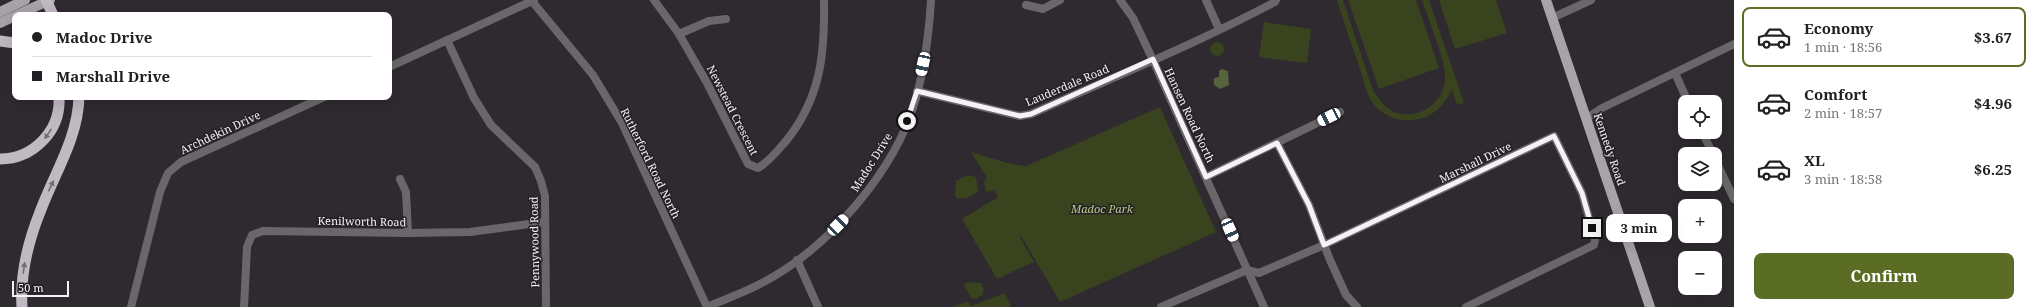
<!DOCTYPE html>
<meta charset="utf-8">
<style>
body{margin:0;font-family:"Noto Serif",serif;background:#f2f2f2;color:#202124;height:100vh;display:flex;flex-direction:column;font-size:15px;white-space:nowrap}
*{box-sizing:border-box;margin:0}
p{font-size:13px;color:#757577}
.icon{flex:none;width:22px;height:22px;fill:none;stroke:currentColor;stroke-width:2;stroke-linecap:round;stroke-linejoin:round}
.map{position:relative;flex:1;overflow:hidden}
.panel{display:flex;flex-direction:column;background:#fff;width:300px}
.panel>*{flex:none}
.banner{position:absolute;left:12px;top:12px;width:380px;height:88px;border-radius:8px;box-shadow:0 4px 16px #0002;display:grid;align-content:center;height:88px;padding:0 20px;background:#fff}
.buttons{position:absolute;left:1678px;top:95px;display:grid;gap:8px}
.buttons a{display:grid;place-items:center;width:44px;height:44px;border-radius:8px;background:#fff;box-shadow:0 4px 16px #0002;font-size:20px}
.scale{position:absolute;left:12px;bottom:10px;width:57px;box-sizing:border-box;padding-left:4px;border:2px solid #f5f2f6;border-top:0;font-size:11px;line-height:14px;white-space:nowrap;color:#f5f2f6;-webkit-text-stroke:3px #252026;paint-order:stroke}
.end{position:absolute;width:18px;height:18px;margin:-9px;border:5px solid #f5f2f6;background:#111;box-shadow:0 0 0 2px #111}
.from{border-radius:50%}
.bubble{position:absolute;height:28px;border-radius:8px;background:#fff;box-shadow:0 4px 16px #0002;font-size:13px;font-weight:700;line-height:28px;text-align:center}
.car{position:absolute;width:12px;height:24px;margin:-12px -6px;border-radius:5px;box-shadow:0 0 3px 1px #0007;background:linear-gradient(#fff 24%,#345 0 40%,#fff 0 76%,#345 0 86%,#fff 0)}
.banner b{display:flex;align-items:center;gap:14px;height:38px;font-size:15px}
.banner b+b{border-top:1px solid #e0e0e0}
.banner i{width:10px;height:10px;background:#202124}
ul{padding:7px 0 0;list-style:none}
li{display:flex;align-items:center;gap:12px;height:60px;margin:0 8px 6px;padding:0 12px;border:2px solid transparent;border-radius:8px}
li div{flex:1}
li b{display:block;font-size:15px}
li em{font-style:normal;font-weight:700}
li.selected{border-color:#5b6c24}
li>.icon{width:36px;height:36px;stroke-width:1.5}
.primary-button{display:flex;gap:8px;margin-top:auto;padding:8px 20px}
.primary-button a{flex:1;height:46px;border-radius:8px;background:#5b6c24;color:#fff;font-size:16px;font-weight:700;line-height:46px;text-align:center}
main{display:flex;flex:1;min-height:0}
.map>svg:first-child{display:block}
.green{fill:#39441f}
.water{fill:#57633b}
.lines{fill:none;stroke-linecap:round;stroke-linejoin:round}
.minor{stroke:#6a676a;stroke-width:8}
.major{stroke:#a8a2a9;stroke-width:10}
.highway{stroke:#c0b9c2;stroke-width:11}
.oneway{fill:#726c74}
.route{stroke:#f5f2f6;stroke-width:5}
.labels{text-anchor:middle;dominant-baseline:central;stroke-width:3;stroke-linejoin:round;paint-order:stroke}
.street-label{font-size:11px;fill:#f5f2f6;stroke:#252026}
.park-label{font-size:11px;font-style:italic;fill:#b9cd8b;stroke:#252026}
</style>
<main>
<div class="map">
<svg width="1734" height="307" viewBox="0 0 1734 307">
<rect width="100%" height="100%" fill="#2f2930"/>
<!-- green -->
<g class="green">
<path d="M1337 0H1343L1373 90C1378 98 1382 104 1389 109 1412 124 1444 106 1445 79 1446 59 1428 20 1422 0H1429L1464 103 1457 105 1452 90C1443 106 1433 118 1413 120 1398 122 1383 116 1373 103 1366 94 1364 80 1360 69 1352 46 1344 23 1337 0Z"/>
<path d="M1348 0H1416L1439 68 1379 89Z"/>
<path d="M1439 0H1496L1507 33 1455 49Z"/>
<path d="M1264 22 1311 29 1307 63 1259 57Z"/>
<circle cx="1217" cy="49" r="7"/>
<path d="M1160 107 1216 232 1060 302 1023 239 1019 236 1034 262 997 279 962 219 998 197 994 190 986 192 984 181 987 178 971 152 1007 163 1026 166Z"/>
<path d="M967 175 976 177 978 192 967 198 957 199 955 195 956 181Z"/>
<path d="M967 282 981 283 984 290 982 295 975 299 971 298 964 285Z"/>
<path d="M1005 293 1011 307H953L968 301 971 306Z"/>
</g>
<!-- water -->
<path class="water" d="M1222 69 1228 71 1229 85 1220 89 1214 85V78L1219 77V71Z"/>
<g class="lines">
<!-- minor -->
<g class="minor">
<path d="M531 0 593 75 622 123 707 307"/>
<path d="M654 0 679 34 707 83 748 164 758 168C770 161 777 151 786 141 821 98 825 53 824 0"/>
<path d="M1120 0 1133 18 1152 58 1264 307"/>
<path d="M1206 0 1219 29"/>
<path d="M1026 5 1043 9 1060 0"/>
<path d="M1552 18 1591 0"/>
<path d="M679 34 709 21 726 19"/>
<path d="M447 40 474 98 491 125 535 167 541 181 545 196 546 307"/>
<path d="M389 67 534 0"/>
<path d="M1675 73 1688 102"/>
<path d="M917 91 1020 116 1031 114C1112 78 1196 44 1275 2L1276 0"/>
<path d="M1587 118 1602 108 1734 44"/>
<path d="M1702 132 1713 154"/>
<path d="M1277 143 1309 205 1330 260 1346 295 1357 307"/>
<path d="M1715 159 1734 199"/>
<path d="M1206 177 1340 112"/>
<path d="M400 179 406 192 408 233"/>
<path d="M797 260 818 307"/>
<path d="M1247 270 1259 273 1324 245 1554 136 1582 193 1595 240 1594 245 1466 307"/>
<path d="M131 307 160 192 168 173 181 162 324 97"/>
<path d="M244 307 247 247 252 235 263 231 408 233 470 232 544 222"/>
<path d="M707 307C725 299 743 293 760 284 827 250 896 171 916 98 925 66 929 33 931 0"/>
<path d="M1161 307 1247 270"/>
</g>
<!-- major -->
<g class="major">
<path d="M1546 0 1650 307"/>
<path d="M0 12 25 0"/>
<path d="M17 15 50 0"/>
<path d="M0 23 15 16"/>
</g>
<!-- highway -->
<g class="highway">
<path d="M46 0 53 15"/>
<path d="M0 41 15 43"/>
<path d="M0 159C33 159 61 131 59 97"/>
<path d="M22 307C20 274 28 242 40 212 54 174 78 138 79 97"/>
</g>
</g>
<!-- one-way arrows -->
<defs><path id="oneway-solid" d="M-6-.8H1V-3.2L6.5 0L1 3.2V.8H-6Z"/></defs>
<g class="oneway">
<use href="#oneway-solid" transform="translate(48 134) rotate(124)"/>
<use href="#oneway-solid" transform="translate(51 186) rotate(-65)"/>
<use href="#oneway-solid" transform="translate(24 268) rotate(-82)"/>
</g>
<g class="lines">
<!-- route -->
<path class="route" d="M907 121 917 91 1020 116 1031 114 1153 59 1206 177 1277 143 1309 205 1324 245 1554 136 1582 193 1592 228"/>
</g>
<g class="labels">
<!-- street labels -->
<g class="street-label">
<text transform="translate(1067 85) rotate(-23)">Lauderdale Road</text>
<text transform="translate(733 110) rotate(63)">Newstead Crescent</text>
<text transform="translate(1190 115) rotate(65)">Hansen Road North</text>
<text transform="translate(220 132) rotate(-25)">Archdekin Drive</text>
<text transform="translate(1610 149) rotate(71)">Kennedy Road</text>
<text transform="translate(871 162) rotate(-58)">Madoc Drive</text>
<text transform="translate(1475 162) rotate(-26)">Marshall Drive</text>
<text transform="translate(651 163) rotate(64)">Rutherford Road North</text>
<text transform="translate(362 221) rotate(1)">Kenilworth Road</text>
<text transform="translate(534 242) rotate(-91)">Pennywood Road</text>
</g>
<!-- park labels -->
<g class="park-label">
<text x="1102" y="208">Madoc Park</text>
</g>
</g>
</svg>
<div class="buttons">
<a><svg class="icon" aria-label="locate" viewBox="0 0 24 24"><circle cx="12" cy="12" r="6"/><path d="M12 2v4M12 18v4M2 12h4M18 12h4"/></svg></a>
<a><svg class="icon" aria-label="layers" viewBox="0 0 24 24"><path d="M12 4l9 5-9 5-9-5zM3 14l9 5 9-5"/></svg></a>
<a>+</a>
<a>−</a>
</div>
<div class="scale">50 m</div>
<i class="end from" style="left:907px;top:121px"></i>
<i class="end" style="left:1592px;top:228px"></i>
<div class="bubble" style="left:1606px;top:214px;width:66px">3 min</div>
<i class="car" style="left:923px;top:64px;rotate:192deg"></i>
<i class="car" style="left:1329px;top:117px;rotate:244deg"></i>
<i class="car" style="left:838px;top:225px;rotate:44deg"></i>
<i class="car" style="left:1230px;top:230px;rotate:156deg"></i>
<div class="banner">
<b><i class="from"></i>Madoc Drive</b>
<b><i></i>Marshall Drive</b>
</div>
</div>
<section class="panel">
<ul>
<li class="selected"><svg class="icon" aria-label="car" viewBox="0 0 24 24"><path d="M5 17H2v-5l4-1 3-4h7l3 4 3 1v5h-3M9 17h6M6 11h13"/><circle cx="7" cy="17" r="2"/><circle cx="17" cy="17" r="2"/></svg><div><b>Economy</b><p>1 min · 18:56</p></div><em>$3.67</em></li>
<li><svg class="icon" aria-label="car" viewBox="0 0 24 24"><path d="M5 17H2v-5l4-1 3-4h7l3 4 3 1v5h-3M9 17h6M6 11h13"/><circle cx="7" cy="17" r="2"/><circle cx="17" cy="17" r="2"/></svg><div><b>Comfort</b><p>2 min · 18:57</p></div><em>$4.96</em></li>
<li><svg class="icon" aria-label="car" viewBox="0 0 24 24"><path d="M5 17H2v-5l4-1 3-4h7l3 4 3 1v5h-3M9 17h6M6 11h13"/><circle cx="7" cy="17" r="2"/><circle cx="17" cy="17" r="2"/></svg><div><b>XL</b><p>3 min · 18:58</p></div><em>$6.25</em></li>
</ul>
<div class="primary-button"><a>Confirm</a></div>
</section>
</main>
